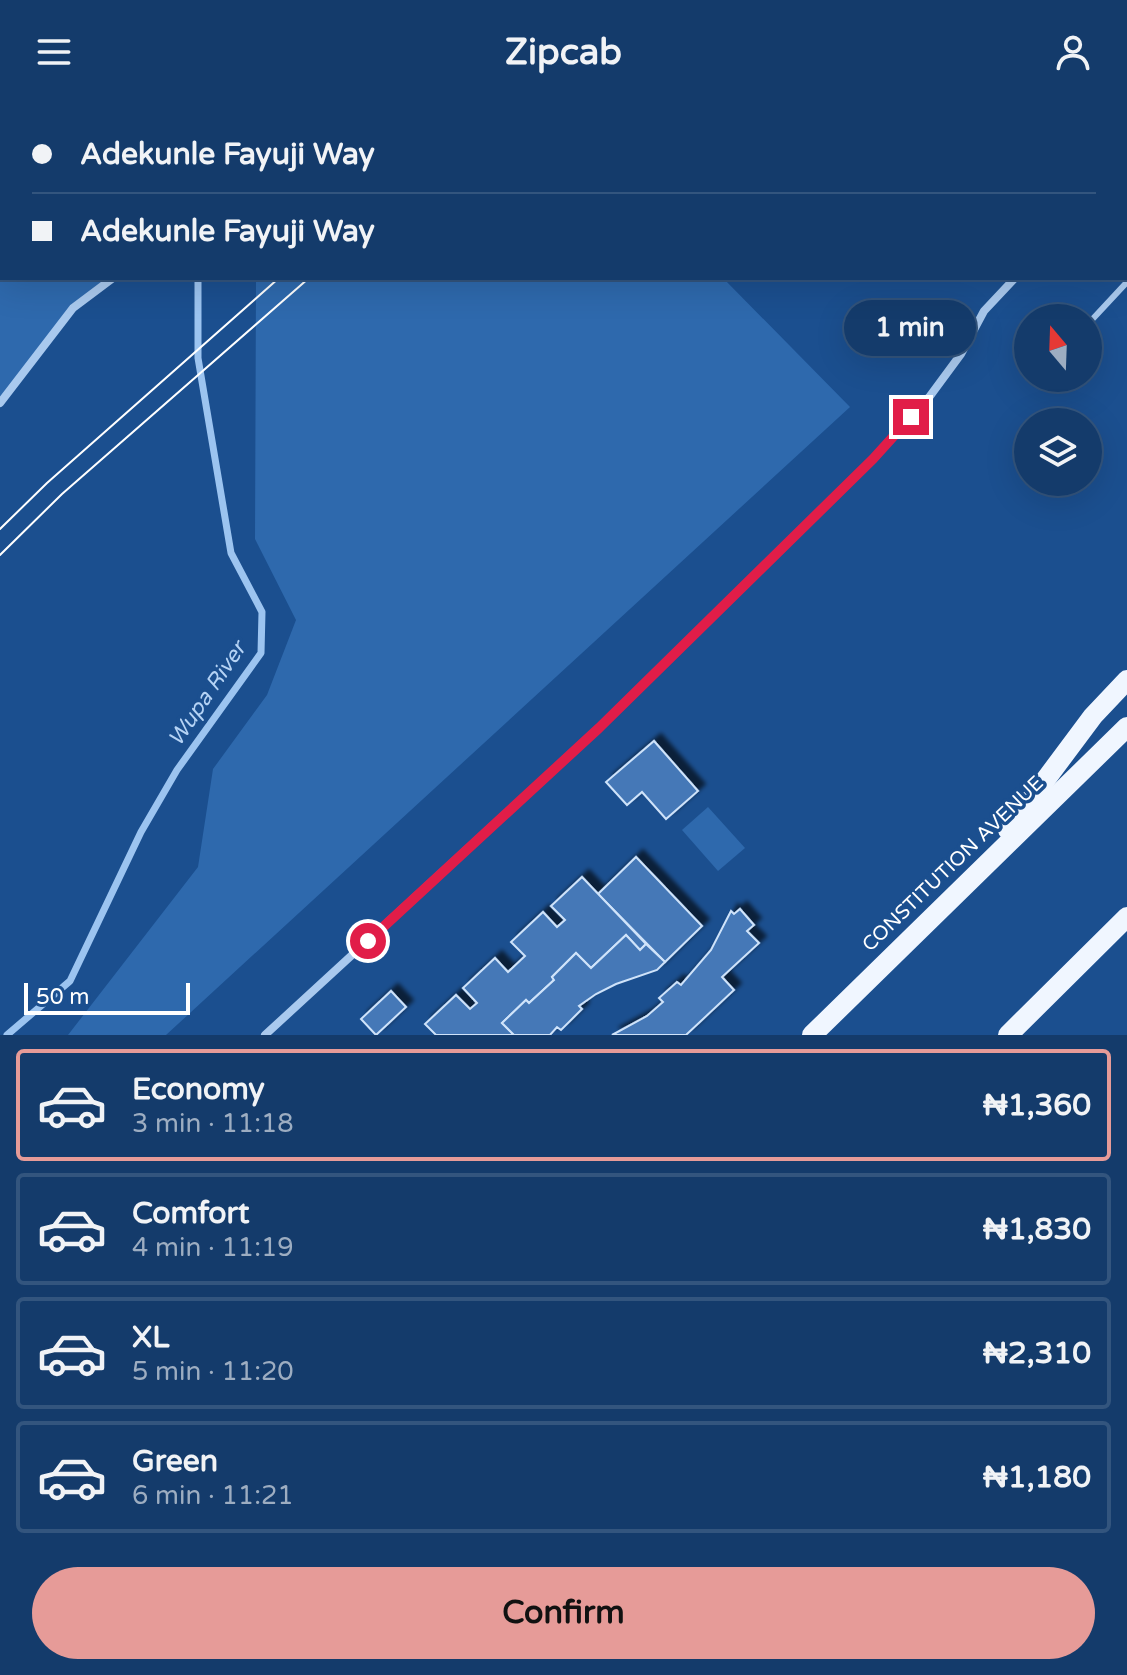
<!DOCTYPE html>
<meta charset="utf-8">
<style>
body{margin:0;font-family:"Varela Round",sans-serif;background:#214673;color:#f1f3f6;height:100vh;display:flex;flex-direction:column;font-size:30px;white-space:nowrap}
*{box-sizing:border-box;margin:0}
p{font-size:26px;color:#9dadc1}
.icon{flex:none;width:44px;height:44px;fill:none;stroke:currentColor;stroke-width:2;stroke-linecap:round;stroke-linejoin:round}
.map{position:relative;height:931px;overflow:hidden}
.details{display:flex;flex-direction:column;background:#143b6b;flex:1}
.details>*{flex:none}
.guide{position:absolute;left:0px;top:0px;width:1128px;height:176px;box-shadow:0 8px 32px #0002,0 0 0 2px #33557e;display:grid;align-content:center;height:176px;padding:0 32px;background:#143b6b}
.needle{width:52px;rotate:341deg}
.buttons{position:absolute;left:1014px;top:200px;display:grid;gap:16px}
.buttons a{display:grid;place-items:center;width:88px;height:88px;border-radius:50%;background:#143b6b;box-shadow:0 8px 32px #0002,0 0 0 2px #33557e;font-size:40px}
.scale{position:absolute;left:24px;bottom:20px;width:166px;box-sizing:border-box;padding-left:8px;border:4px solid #fff;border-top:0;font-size:22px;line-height:28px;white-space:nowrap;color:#fff;-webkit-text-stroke:6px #1b4f8f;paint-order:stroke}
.end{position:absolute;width:36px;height:36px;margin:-18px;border:10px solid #e11d48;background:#fff;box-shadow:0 0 0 4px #fff}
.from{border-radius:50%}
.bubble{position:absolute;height:56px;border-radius:28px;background:#143b6b;box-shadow:0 8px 32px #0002,0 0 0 2px #33557e;font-size:26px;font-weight:700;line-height:56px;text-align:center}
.guide b{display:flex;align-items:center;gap:28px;height:76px;font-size:30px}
.guide b+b{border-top:2px solid #33557e}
.guide i{width:20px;height:20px;background:#f1f3f6}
ul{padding:14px 0 0;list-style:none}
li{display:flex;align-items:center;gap:24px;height:112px;margin:0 16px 12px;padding:0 16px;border:4px solid #33557e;border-radius:8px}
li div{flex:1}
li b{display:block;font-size:30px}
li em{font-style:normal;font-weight:700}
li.on{border-color:#e69b98}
li>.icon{width:72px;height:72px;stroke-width:1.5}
.action{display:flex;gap:16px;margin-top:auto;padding:16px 32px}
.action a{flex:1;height:92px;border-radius:48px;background:#e69b98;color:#111;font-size:32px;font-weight:700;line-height:92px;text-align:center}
header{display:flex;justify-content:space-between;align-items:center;height:104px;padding:0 32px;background:#143b6b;font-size:36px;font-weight:700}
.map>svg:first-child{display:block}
.green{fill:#2e69ad}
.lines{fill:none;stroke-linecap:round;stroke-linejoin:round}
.stream{stroke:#9cc4f0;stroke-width:7}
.building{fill:#4478b7;stroke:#cfe3fa;stroke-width:2;filter:url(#shadow)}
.lane{stroke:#a9c9ee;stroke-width:6}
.street{stroke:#a9c9ee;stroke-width:8}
.secondary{stroke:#d6e6fa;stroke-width:16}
.primary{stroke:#f0f6ff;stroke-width:20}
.tram{stroke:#fff;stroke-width:2}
.route{stroke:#e11d48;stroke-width:10}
.labels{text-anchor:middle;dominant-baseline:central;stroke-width:7;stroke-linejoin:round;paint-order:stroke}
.street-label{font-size:20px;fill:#fff;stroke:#1b4f8f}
.water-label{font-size:22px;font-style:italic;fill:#b5d3f5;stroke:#1b4f8f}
</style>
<header><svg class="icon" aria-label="menu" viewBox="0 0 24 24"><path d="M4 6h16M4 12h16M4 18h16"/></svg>Zipcab<svg class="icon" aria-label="person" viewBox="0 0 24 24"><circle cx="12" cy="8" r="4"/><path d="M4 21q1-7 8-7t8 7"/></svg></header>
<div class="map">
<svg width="1127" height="931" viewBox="0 0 1127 931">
<defs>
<filter id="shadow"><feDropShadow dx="7" dy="-7" stdDeviation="2" flood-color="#0009"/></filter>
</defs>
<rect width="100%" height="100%" fill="#1b4f8f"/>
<!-- green -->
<g class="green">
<path d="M0 0H177L2 2V174H113L73 204 0 299Z"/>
<path d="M290 0H696L289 2Z"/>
<path d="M256 174H723L850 303 166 931H68L198 763 213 665 267 591 296 516 255 435Z"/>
<path d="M708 703 745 744 718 767 682 726Z"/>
</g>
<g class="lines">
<!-- stream -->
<g class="stream">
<path d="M336 0 338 2"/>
<path d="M7 931 70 877 141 728 177 666 261 549 262 508 231 449 198 254V174"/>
</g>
</g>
<!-- building -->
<g class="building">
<path d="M654 637 698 687 666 715 642 688 627 701 606 678Z"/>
<path d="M636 753 702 822 665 858 598 790Z"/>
<path d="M582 773 646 840 640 846 626 831 591 864 576 849 552 873 554 876 529 899 526 896 502 919 514 931H436L425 920 456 891 470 905 477 899 463 884 495 854 508 868 525 852 511 838 543 808 557 823 565 816 551 802Z"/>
<path d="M740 805 754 821 747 827 759 839 722 873 734 886 686 931H612L647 912 663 898 659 894 677 878 681 881 711 846 731 807 734 810Z"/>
<path d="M626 831 640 846 646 840 665 858 657 866 616 880 596 890 579 902 582 905 561 926 557 923 550 931H514L502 919 526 896 529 899 554 876 552 873 576 849 591 864Z"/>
<path d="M391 887 406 903 376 931 361 915Z"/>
</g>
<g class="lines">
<!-- lane -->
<path class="lane" d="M1088 220 1127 178"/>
<!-- street -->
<g class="street">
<path d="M638 2 640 0"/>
<path d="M0 299 73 204 113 174"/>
<path d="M265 931 599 624 873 355 930 292 961 250 984 207 1015 174"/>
</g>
<!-- secondary -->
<g class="secondary">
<path d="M1027 0 1029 2"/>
<path d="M1082 0 1084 2"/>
<path d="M1126 43 1127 44"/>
<path d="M1126 102 1127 103"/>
</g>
<!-- primary -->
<g class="primary">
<path d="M1008 726 1093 612 1127 576"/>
<path d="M812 931 1127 623"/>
<path d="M1008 931 1127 813"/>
</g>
<!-- tram -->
<g class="tram">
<path d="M473 2 475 0"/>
<path d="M506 2 508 0"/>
<path d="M0 425 47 379 279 174"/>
<path d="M0 451 62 390 309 174"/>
</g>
</g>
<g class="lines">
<!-- route -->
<path class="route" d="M368 837 599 624 873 355 911 313"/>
</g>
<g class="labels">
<!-- street labels -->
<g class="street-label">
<text transform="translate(953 760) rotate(-44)">CONSTITUTION AVENUE</text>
</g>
<!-- water labels -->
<g class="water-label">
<text transform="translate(207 590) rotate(-56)">Wupa River</text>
</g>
</g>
</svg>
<div class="buttons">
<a><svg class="needle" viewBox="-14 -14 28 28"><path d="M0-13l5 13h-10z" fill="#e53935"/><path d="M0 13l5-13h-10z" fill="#9dadc1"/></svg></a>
<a><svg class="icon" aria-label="layers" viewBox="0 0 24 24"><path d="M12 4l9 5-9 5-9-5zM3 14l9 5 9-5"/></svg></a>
</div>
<div class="scale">50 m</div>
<i class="end from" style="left:368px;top:837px"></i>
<i class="end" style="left:911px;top:313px"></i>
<div class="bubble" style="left:844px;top:196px;width:132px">1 min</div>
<div class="guide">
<b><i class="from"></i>Adekunle Fayuji Way</b>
<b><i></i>Adekunle Fayuji Way</b>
</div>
</div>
<section class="details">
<ul>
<li class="on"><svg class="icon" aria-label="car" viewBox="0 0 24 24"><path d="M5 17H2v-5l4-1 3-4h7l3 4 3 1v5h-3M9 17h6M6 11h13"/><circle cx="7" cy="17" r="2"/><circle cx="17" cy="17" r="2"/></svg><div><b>Economy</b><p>3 min · 11:18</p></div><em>₦1,360</em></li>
<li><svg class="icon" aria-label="car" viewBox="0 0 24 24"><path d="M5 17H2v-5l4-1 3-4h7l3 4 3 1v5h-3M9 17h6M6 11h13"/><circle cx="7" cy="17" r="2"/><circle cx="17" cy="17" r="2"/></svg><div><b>Comfort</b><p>4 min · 11:19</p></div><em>₦1,830</em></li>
<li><svg class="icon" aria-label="car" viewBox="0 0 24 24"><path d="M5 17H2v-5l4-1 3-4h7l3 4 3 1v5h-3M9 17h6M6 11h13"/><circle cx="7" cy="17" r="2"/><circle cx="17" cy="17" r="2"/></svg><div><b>XL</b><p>5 min · 11:20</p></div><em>₦2,310</em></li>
<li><svg class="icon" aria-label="car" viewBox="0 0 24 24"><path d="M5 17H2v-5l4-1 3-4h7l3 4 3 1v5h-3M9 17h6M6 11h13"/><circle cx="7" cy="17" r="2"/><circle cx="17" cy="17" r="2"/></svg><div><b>Green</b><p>6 min · 11:21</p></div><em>₦1,180</em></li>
</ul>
<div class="action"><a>Confirm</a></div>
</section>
